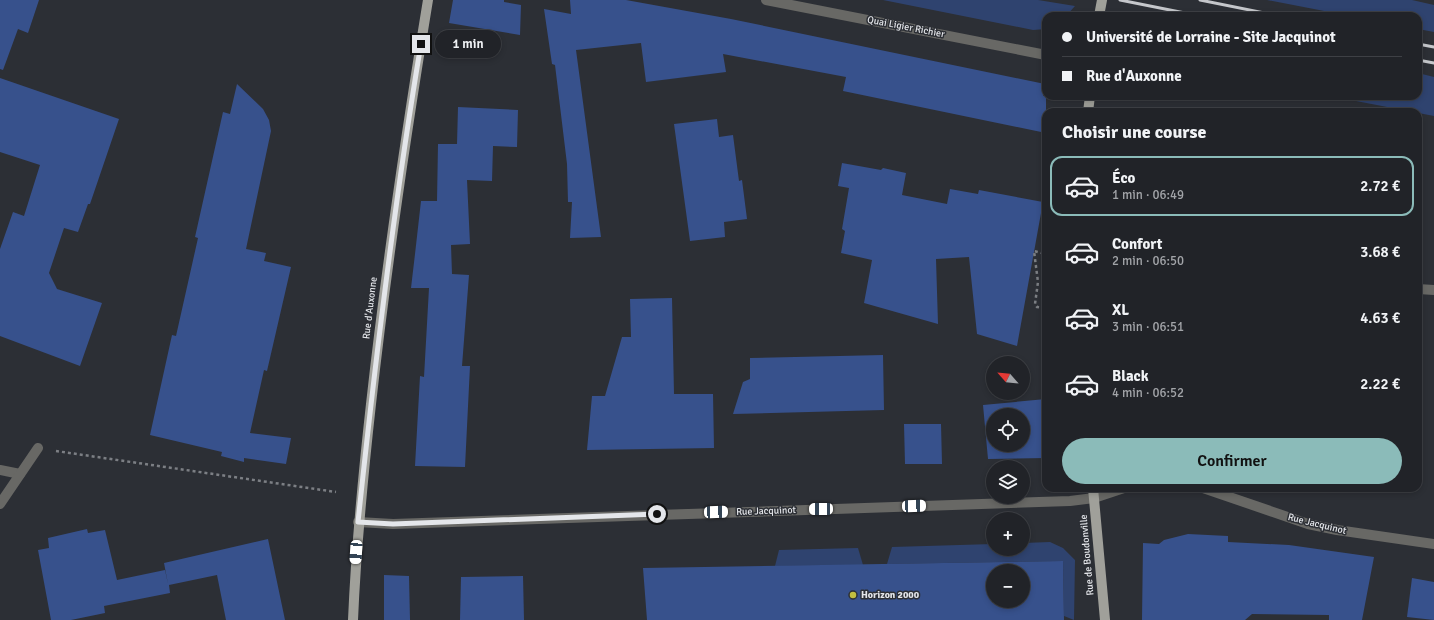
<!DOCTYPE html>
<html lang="fr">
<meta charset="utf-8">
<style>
body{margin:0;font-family:Signika,sans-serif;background:#292b30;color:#f1f3f6;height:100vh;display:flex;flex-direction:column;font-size:15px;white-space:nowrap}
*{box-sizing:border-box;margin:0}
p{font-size:13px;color:#a2a4a8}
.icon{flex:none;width:22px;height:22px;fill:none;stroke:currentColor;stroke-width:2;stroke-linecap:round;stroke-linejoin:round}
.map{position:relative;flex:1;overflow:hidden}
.details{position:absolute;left:1042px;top:108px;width:380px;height:384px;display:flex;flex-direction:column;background:#212328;border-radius:12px;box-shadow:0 2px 6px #0003,0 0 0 1px #3e4045}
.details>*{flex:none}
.banner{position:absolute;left:1042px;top:12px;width:380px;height:88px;border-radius:12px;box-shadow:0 2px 6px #0003,0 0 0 1px #3e4045;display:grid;align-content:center;height:88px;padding:0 20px;background:#212328}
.needle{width:26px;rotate:297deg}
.tools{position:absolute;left:986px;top:356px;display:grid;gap:8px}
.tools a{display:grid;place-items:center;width:44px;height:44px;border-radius:50%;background:#212328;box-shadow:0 2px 6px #0003,0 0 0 1px #3e4045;font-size:20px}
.end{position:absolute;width:18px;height:18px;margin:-9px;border:5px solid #e4e6ea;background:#111;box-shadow:0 0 0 2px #111}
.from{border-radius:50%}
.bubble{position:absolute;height:28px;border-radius:14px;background:#212328;box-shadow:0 2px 6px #0003,0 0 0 1px #3e4045;font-size:13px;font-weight:600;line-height:28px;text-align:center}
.car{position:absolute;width:12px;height:24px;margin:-12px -6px;border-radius:5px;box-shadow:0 0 3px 1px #0007;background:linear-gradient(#fff 24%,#345 0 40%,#fff 0 76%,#345 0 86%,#fff 0)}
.banner b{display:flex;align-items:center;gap:14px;height:38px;font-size:15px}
.banner b+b{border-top:1px solid #3e4045}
.banner i{width:10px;height:10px;background:#f1f3f6}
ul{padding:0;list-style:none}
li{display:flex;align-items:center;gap:12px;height:60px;margin:0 8px 6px;padding:0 12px;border:2px solid transparent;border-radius:12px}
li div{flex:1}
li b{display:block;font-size:15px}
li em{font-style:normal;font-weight:600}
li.current{border-color:#8bbbb9}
li>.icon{width:36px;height:36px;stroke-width:1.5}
h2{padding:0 20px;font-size:18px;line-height:48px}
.action{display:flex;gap:8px;margin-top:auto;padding:8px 20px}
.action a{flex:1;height:46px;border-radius:24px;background:#8bbbb9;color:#111;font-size:16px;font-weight:600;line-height:46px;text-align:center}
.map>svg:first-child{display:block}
.green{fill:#2f436f}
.building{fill:#37518c;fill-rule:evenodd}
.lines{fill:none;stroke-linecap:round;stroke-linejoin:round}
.path{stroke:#7c7f84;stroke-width:2.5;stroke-dasharray:3 3;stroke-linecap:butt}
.minor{stroke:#686865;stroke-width:10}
.major{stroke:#a0a09a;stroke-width:10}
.rail{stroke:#c5c7cb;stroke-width:3}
.route{stroke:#e4e6ea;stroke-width:5}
.poi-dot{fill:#c1be40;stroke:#2c2f35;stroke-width:1.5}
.labels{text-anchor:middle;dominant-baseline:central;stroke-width:3;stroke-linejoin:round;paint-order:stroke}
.street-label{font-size:10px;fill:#e4e6ea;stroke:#2c2f35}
.poi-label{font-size:10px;font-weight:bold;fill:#e4e6ea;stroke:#2c2f35;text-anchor:start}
</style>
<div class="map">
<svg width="1434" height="620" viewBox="0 0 1434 620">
<rect width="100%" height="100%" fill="#2c2f35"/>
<!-- green -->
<g class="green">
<path d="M883 0H1038L1075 6 1066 16H1046V29L1033 30Z"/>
<path d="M1267 0H1412L1434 5V32L1418 29V16H1350Z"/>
<path d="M1418 73 1434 77V116L1330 96H1418Z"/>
<path d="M1050 542 1063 548 1075 560 1074 620 1064 616 1063 561 887 564 892 547 993 544V549H1023V543Z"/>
<path d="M858 548 863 565 775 566 779 550Z"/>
</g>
<!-- building -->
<g class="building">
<path d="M0 0H39L28 33 18 29 3 70 0 69Z"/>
<path d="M453 0H504V2L521 5 520 35 449 23Z"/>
<path d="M570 0H626L731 19 1045 84 1043 96H1046V133L843 91 846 77 723 54 726 72 646 82 641 43 576 50 601 237 570 238 572 202H568L567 164 555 65 552 64 544 9 571 14Z"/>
<path d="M0 78 119 119 90 204H88L78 232 64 228 49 273 57 289 102 303 80 366 0 336V249L13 212 24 216 40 165 0 152Z"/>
<path d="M237 84 263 109 269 120 271 131 246 249 266 253 264 261 291 267 267 371 264 370 250 433 291 438 286 464 244 458V462L221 456 222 452 150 435 172 335 176 336 198 238 195 237 223 112 230 114Z"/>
<path d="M458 107 518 110 517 147 493 146 492 181 467 180 470 244 451 245 452 274 469 275 462 366H470L465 467 415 466 420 376 424 377 429 288H411L415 254 421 201H437L438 144H457Z"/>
<path d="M717 119 719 137 733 135 739 181 742 180 747 219 724 222 725 237 690 241 674 124Z"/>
<path d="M842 163 881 170 883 168 906 173 902 195 947 204 950 189 978 194 979 190 1043 202 1017 346 977 334 969 257 936 259 938 324 864 303 872 260 841 253 845 231 842 229 849 188 838 186Z"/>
<path d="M672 298 674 394H713L714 448 587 450 592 396H605L622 337H631L630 299Z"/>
<path d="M883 355 884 410 733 414 743 382 750 379V358Z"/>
<path d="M1046 399V458L988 459 983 405ZM993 415H1023V445H993Z"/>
<path d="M904 424H941L942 464H905Z"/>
<path d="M87 529 88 533 105 530 117 580 165 570 168 584 164 563 268 539 285 620H226L217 575 169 585 170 593 104 606 105 613 71 620H51L38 550 49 548 48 538Z"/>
<path d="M1188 534 1228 536V542L1289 545 1374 557 1362 620H1329V615L1252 614 1245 620H1142L1143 543 1159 544 1164 540Z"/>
<path d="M1063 561 1064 620H647L643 568ZM993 571H1023V601H993Z"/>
<path d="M384 575 409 576 410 620H384Z"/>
<path d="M523 576 524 620H460L461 577Z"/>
<path d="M1412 578 1434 582V620L1407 617Z"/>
</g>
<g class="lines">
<!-- path -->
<g class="path">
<path d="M1045 308 1037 307 1035 304 1038 282 1034 251 1046 254"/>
<path d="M56 451 336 492"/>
</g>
<!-- minor -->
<g class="minor">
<path d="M766 0 1046 55"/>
<path d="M1418 289 1434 290"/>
<path d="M0 470 20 474"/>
<path d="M1203 488 1308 524 1337 530 1434 544"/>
<path d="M0 504 38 448"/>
<path d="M358 522 393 524 1070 501 1094 498 1124 488"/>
</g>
<!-- major -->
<g class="major">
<path d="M1099 16 1102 0"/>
<path d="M1088 112 1090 96"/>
<path d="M1093 488 1105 620"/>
<path d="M353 620C356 548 363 476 371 404 386 269 406 134 428 0"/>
</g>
<!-- rail -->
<g class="rail">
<path d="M1120 0 1200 16"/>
<path d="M1200 0 1279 16"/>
<path d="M1418 44 1434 47"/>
<path d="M1418 60 1434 63"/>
</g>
</g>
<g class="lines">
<!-- route -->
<path class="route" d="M421 44C394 203 375 362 358 522L393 524 657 514"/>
</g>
<!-- markers -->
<circle class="poi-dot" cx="853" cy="595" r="4"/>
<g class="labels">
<!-- street labels -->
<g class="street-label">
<text transform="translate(906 27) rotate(11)">Quai Ligier Richier</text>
<text transform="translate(370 308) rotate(-83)">Rue d'Auxonne</text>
<text transform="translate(766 511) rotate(-2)">Rue Jacquinot</text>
<text transform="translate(1317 524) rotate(14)">Rue Jacquinot</text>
<text transform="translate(1087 555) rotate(-95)">Rue de Boudonville</text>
</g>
<!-- poi labels -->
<g class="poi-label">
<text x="861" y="595">Horizon 2000</text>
</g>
</g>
</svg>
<div class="tools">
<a><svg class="needle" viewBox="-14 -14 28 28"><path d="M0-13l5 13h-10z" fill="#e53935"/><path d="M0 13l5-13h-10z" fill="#a2a4a8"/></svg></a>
<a><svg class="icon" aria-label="locate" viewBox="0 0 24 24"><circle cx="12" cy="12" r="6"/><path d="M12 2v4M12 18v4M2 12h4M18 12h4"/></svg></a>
<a><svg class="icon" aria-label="layers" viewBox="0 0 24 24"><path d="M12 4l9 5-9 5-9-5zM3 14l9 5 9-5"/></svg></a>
<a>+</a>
<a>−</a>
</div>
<i class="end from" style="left:657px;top:514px"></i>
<i class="end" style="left:421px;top:44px"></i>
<div class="bubble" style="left:435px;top:30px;width:66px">1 min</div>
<i class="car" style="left:914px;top:506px;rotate:88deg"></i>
<i class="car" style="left:821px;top:509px;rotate:269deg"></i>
<i class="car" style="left:716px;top:512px;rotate:88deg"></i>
<i class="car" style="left:356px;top:552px;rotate:184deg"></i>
<div class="banner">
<b><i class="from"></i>Université de Lorraine - Site Jacquinot</b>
<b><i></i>Rue d'Auxonne</b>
</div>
<section class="details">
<h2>Choisir une course</h2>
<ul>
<li class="current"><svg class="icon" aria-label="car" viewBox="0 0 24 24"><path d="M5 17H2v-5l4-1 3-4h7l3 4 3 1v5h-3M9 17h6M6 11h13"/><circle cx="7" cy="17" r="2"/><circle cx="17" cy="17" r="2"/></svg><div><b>Éco</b><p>1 min · 06:49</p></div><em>2.72 €</em></li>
<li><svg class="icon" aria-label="car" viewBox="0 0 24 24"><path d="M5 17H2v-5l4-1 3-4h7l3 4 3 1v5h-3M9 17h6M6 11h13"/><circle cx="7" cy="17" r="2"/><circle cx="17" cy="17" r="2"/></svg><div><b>Confort</b><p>2 min · 06:50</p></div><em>3.68 €</em></li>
<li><svg class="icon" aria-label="car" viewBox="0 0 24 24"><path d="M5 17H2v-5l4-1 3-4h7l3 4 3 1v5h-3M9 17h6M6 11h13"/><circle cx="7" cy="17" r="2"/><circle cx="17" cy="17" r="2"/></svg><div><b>XL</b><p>3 min · 06:51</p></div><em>4.63 €</em></li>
<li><svg class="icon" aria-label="car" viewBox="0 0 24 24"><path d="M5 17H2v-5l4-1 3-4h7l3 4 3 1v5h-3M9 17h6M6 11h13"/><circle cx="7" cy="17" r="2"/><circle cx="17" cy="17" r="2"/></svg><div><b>Black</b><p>4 min · 06:52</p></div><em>2.22 €</em></li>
</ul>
<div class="action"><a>Confirmer</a></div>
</section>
</div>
